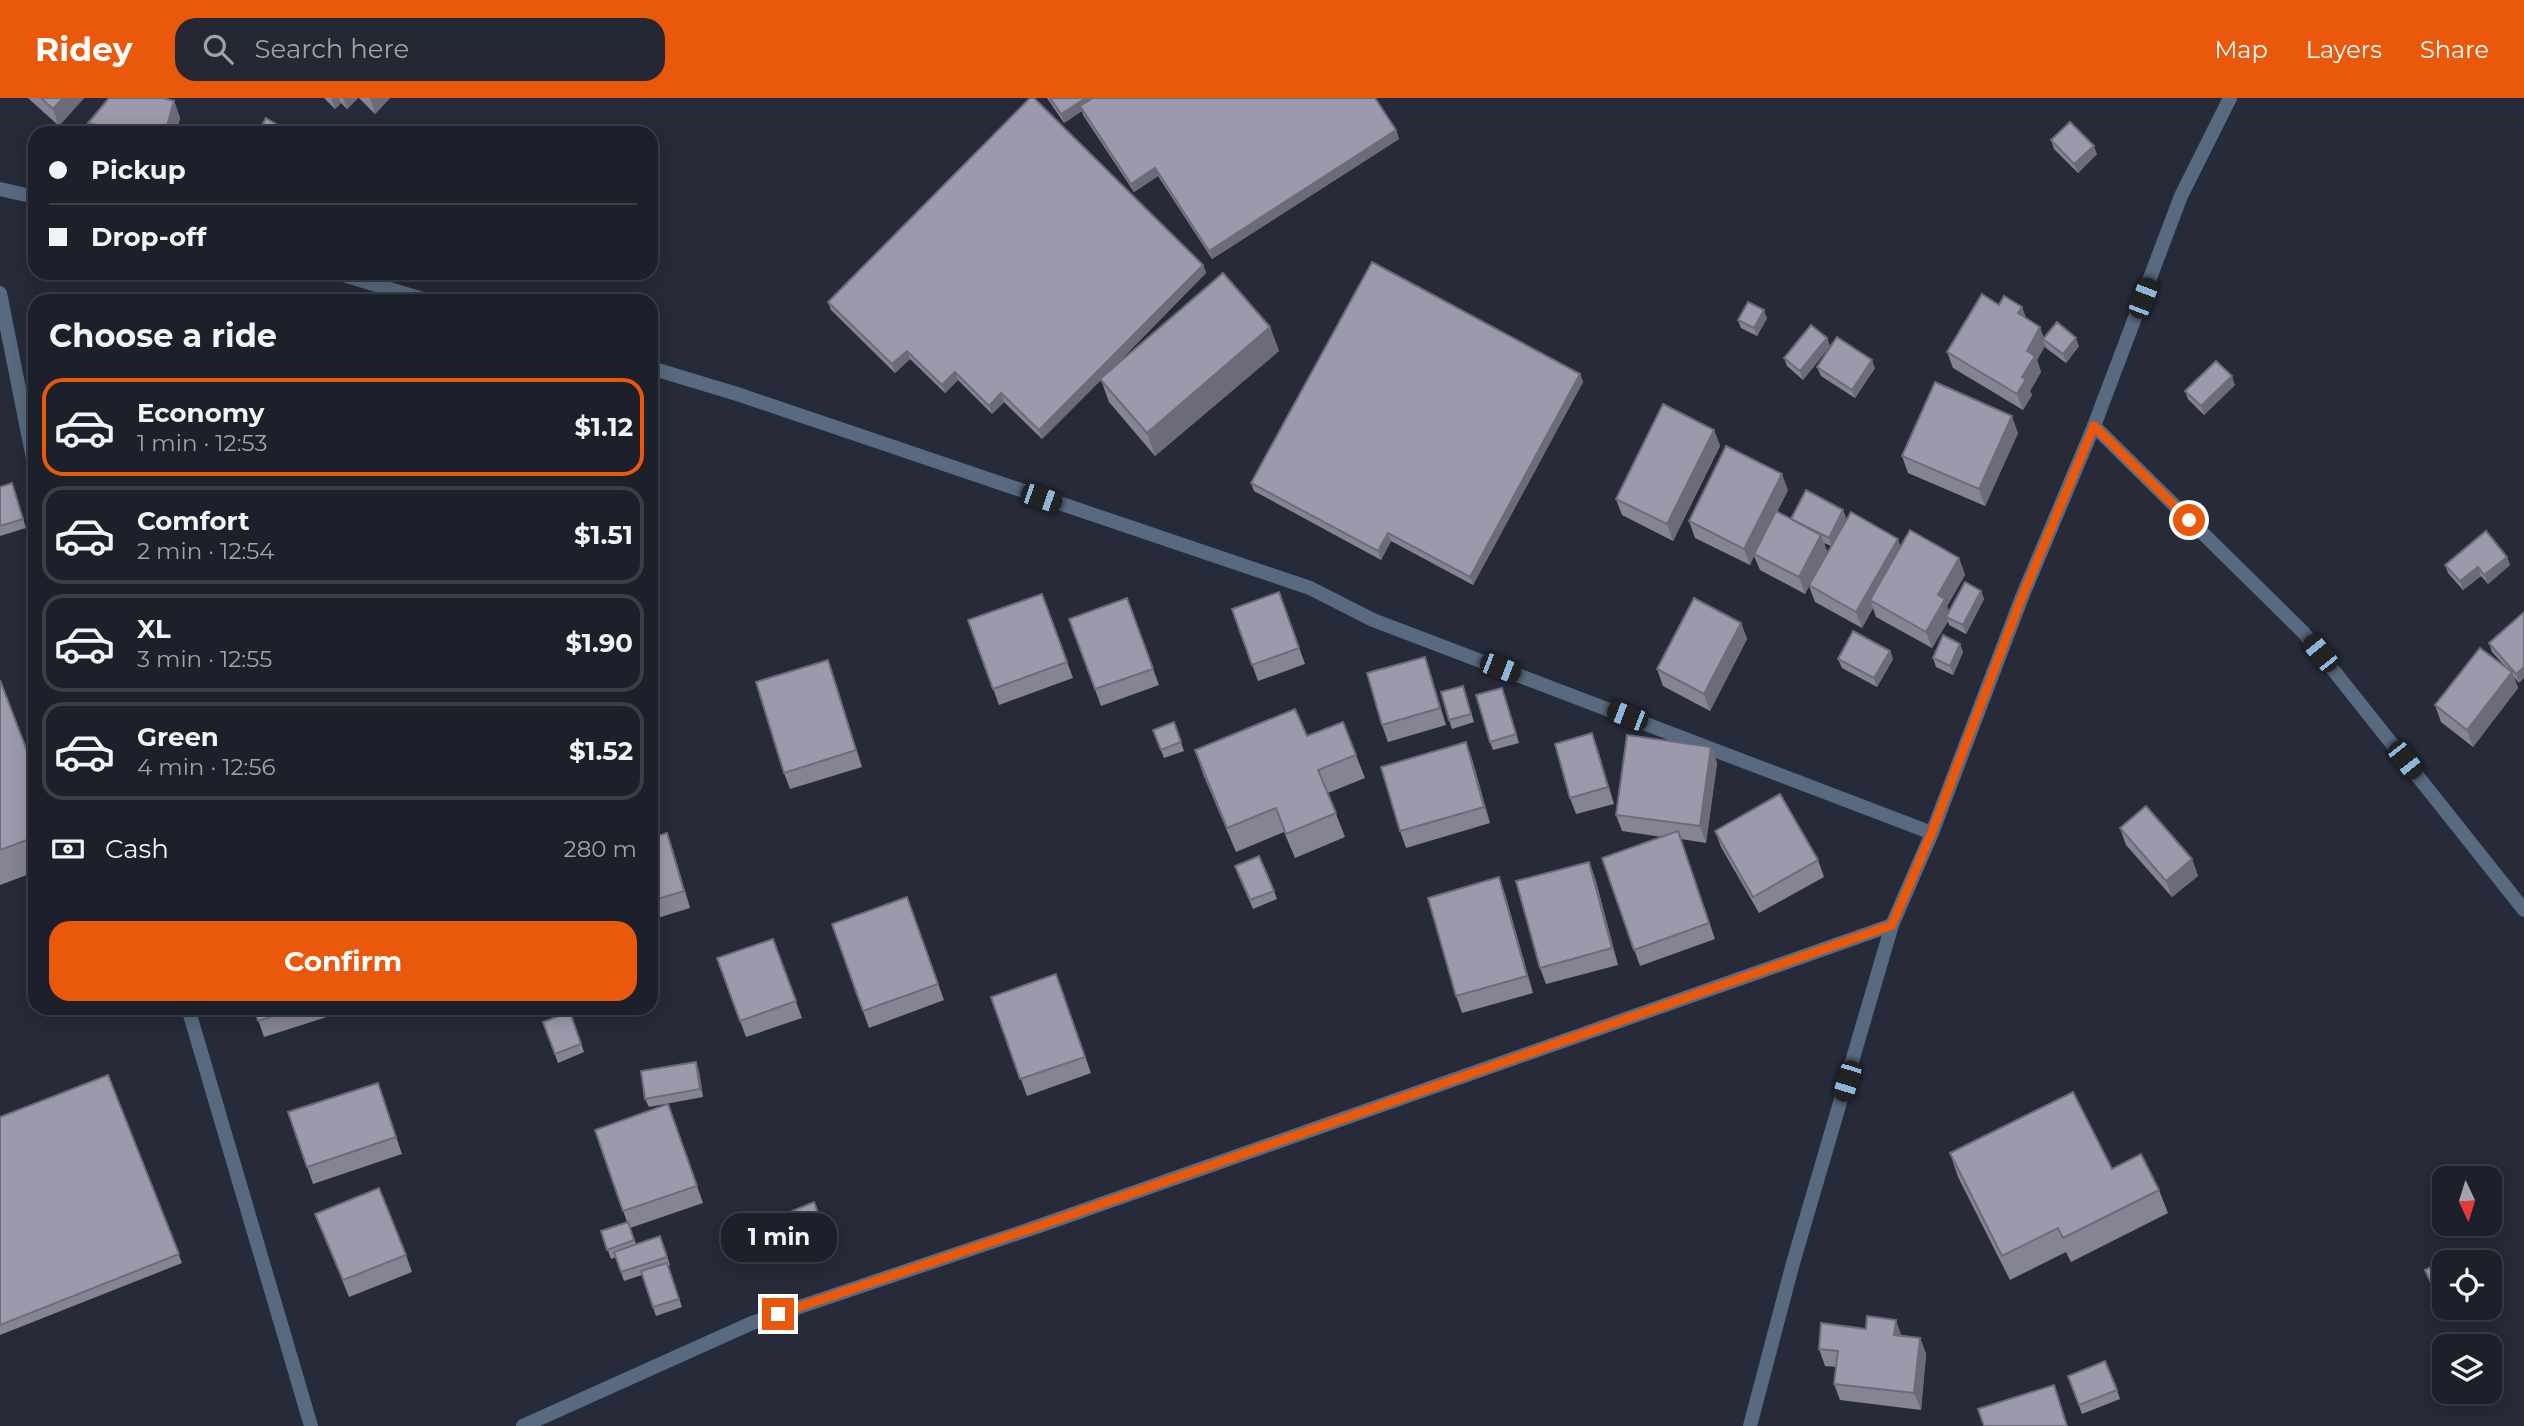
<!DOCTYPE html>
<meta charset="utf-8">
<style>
body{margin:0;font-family:Montserrat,sans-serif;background:#252833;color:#f1f3f6;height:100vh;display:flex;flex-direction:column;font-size:26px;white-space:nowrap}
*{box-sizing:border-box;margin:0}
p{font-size:23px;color:#a0a3a9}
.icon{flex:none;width:38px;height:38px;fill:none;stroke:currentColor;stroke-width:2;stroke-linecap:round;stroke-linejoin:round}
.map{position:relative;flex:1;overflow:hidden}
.panel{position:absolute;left:28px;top:196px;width:630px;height:721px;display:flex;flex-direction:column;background:#1c202b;border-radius:21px;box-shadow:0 4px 18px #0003,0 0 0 2px #3a3e47}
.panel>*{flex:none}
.guide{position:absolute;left:28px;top:28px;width:630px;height:154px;border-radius:21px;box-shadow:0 4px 18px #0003,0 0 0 2px #3a3e47;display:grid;align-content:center;height:154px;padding:0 21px;background:#1c202b}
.needle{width:46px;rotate:176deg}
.tools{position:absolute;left:2432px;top:1068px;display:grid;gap:14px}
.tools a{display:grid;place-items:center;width:70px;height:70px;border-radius:14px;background:#1c202b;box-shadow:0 4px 18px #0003,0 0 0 2px #3a3e47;font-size:35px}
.end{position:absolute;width:32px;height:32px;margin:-16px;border:9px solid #ea580c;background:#fff;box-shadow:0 0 0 4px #fff}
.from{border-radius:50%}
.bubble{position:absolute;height:49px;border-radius:21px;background:#1c202b;box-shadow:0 4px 18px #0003,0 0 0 2px #3a3e47;font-size:23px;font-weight:700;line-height:49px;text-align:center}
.car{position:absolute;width:21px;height:42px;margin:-21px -10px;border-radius:9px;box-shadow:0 0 5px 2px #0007;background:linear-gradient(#222 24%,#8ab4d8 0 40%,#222 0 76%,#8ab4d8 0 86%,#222 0)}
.guide b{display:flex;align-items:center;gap:24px;height:66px;font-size:26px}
.guide b+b{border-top:2px solid #3a3e47}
.guide i{width:18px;height:18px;background:#f1f3f6}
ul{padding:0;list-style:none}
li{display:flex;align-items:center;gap:21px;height:98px;margin:0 14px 10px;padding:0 7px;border:4px solid #3a3e47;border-radius:21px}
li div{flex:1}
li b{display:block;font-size:26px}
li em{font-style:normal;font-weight:700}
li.selected{border-color:#ea580c}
li>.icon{width:63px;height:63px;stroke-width:1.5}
h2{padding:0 21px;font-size:32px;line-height:84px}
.pay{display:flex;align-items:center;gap:18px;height:77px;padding:0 21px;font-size:26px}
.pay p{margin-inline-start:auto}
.cta{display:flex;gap:14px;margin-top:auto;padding:14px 21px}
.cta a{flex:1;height:80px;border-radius:21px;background:#ea580c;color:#fff;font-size:28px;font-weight:700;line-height:80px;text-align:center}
header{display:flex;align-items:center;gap:42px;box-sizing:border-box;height:98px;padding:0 35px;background:#ea580c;color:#fff}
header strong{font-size:33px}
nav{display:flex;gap:38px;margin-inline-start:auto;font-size:24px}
.search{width:490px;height:63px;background:#252833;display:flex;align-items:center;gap:18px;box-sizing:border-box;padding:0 24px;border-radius:21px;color:#a0a3a9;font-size:26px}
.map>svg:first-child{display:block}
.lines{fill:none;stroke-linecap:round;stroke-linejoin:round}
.lane{stroke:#586a80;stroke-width:14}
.street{stroke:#586a80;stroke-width:14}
.wall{fill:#868494;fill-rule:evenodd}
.shaded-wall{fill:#6d6b78}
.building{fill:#9c99ac;stroke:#6d6b78;stroke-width:2}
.route{stroke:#ea580c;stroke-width:9}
</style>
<header>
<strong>Ridey</strong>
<div class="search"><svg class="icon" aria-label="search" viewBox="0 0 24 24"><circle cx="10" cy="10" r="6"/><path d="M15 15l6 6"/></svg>Search here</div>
<nav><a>Map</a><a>Layers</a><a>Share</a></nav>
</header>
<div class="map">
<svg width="2524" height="1328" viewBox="0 0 2524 1328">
<rect width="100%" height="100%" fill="#262a39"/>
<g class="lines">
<!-- lane -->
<g class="lane">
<path d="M0 195 35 371"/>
<path d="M2094 328 2303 534 2524 812"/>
<path d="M188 910 311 1328"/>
</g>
<!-- street -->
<g class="street">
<path d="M0 91 35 99"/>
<path d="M337 175 429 203"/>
<path d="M651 270 737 296 1310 490 1373 522 1932 735"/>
<path d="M523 1328 752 1225 1039 1128 1892 827"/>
<path d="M1750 1328 1793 1165 1892 827 1932 735 2022 499 2094 328 2181 98 2230 0"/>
</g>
</g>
<!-- wall -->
<g class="wall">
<path d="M28 0H84L59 28Z"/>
<path d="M324 0H358L347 11 341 5 335 11Z"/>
<path d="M359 0H390L375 16Z"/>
<path d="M1047 0H1375L1396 32 1399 41 1212 161 1158 78 1134 94 1083 17 1082 13 1064 25Z"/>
<path d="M174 3 180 20 176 35H92L88 25Z"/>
<path d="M2051 42 2097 56 2078 75 2054 51Z"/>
<path d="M1203 167 1206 175 1110 273 1270 229 1279 253 1155 358 1109 304 1101 282 1042 341 1004 304 992 316 958 282 945 295 910 261 895 275 831 212 828 204Z"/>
<path d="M1999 207 2022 209 2026 220 2044 240 2079 248 2066 265 2046 250 2045 248 2037 262 2041 274 2030 293 2032 297 2023 312 1953 270 1947 254Z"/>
<path d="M1767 220 1757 238 1741 230 1738 222Z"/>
<path d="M1827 240 1830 248 1803 282 1787 268 1784 260Z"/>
<path d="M1817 269 1875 270 1855 300 1821 278Z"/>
<path d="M1580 276 1583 284 1473 487 1391 443 1381 462 1254 393 1251 385Z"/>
<path d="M2235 287 2204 317 2188 301 2185 293Z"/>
<path d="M1714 332 1720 348 1673 443 1622 417 1616 401Z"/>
<path d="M2018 335 1985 408 1908 375 1902 358Z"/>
<path d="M12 385 26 430 0 438V389Z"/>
<path d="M1788 392 1777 414 1791 421 1843 412 1846 420 1840 433 1901 449 1959 460 1965 477 1947 508 1949 513 1981 493 1984 501 1966 536 1949 527 1948 523 1932 550 1876 519 1873 510 1862 530 1815 504 1809 488 1805 496 1760 472 1754 458 1750 467 1695 440 1689 423ZM1824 445 1831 448 1817 473 1827 453Z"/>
<path d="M2507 459 2510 467 2488 486 2481 478 2463 492 2448 475 2445 467Z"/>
<path d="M1279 494 1305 566 1258 583 1232 511Z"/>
<path d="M1042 496 1073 580 999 607 968 522Z"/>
<path d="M1127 500 1159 587 1101 608 1069 521Z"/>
<path d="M2524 514 2519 585 2514 579 2518 590 2473 649 2441 624 2435 607 2505 568 2492 554 2489 545Z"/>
<path d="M1741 525 1747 541 1710 613 1663 588 1657 571Z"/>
<path d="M1960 546 1963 554 1953 577 1936 569 1933 560Z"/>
<path d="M1890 553 1893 561 1877 589 1842 570 1838 561Z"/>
<path d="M1425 559 1446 627 1388 644 1382 627Z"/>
<path d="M834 579 862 669 790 691 784 675Z"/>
<path d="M0 582 35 674V774L0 787Z"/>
<path d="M1463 588 1474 624 1452 631 1449 622Z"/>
<path d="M1505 598 1519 645 1493 652 1490 644Z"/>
<path d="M1174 624 1184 653 1164 660 1153 632Z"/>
<path d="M1307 638 1356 657 1365 680 1328 695 1345 739 1295 760 1284 734 1236 754 1203 676 1195 652Z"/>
<path d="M1466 644 1472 661 1490 725 1406 750 1400 733Z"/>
<path d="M1711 649 1717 665 1706 745 1681 741 1715 841 1640 868 1602 760 1662 739 1622 733 1616 717Z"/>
<path d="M1598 652 1614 706 1576 716 1570 700Z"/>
<path d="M2120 730 2192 761 2198 778 2172 799 2126 747Z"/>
<path d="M1715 733 1818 762 1824 779 1759 815 1721 749Z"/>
<path d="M667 735 673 752 690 810 651 822V740Z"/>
<path d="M1589 764 1595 780 1618 867 1546 886 1540 870Z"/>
<path d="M1238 777 1274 793 1277 801 1253 811Z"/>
<path d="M1505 796 1533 895 1462 915 1456 898Z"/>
<path d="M907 799 944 902 869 930 832 826Z"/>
<path d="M773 841 802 920 746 939 717 860Z"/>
<path d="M1056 876 1091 975 1027 998 991 899Z"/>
<path d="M254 910H355L264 939Z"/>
<path d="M570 914 584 954 558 965 543 924Z"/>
<path d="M696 964 699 973 703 999 649 1009 645 1001Z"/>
<path d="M108 977 182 1165 0 1237V1019Z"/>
<path d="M378 985 402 1056 313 1086 288 1014Z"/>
<path d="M668 1006 703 1105 630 1130 636 1146 660 1138 670 1167 668 1168 682 1209 656 1218 642 1177 624 1183 616 1159 611 1161 601 1133 627 1124 595 1032Z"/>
<path d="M1950 1055 2112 1071 2159 1092 2168 1115 2071 1164 2066 1154 2010 1182 1958 1079Z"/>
<path d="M814 1104 831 1150 808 1159 792 1113Z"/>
<path d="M315 1116 406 1157 412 1174 349 1199Z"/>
<path d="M2445 1164V1194L2436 1198 2425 1172Z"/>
<path d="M1901 1237 1920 1240 1926 1256 1921 1312 1840 1302 1834 1286 1836 1269 1825 1268 1819 1251Z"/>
<path d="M2068 1278 2117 1292 2120 1301 2082 1316Z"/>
</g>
<!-- shaded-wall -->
<g class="shaded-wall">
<path d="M63 0H84L59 28 53 11Z"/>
<path d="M331 0H339L341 5 335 11Z"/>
<path d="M343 0H358L347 11Z"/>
<path d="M370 0H390L375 16Z"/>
<path d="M1086 0H1101L1080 8 1082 13 1064 25 1061 16Z"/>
<path d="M174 3 180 20 176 35H165Z"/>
<path d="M1396 32 1399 41 1212 161 1209 153Z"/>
<path d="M2094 48 2097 56 2078 75 2074 66Z"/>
<path d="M1155 70 1158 78 1134 94 1131 86Z"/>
<path d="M1203 167 1206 175 1042 341 1039 332Z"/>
<path d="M2022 209 2028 226 2018 215Z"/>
<path d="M1764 212 1767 220 1757 238 1754 230Z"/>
<path d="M1270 229 1279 253 1155 358 1147 335Z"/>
<path d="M2040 229 2045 243 2043 241 2045 248 2037 262 2041 274 2030 293 2032 297 2023 312 2017 296 2022 279 2027 253Z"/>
<path d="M1827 240 1830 248 1803 282 1800 273Z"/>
<path d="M2076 240 2079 248 2066 265 2063 256Z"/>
<path d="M907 253 910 261 895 275 892 266Z"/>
<path d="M1872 262 1875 270 1855 300 1852 292Z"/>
<path d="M955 274 958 282 945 295 942 287Z"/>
<path d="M1580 276 1583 284 1473 487 1470 479Z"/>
<path d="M2232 278 2235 287 2204 317 2201 308Z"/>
<path d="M1001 295 1004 304 992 316 989 308Z"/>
<path d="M2012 318 2018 335 1985 408 1979 391Z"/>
<path d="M1714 332 1720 348 1673 443 1667 426Z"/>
<path d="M1782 376 1788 392 1755 456H1754V458L1750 467 1744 451Z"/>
<path d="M1843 412 1846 420 1832 449 1829 440Z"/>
<path d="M1388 435 1391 443 1381 462 1378 453Z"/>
<path d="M1821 437 1827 453 1805 496 1799 479Z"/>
<path d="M1898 441 1904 457 1870 502 1873 510 1862 530 1856 514Z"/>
<path d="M2507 459 2510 467 2488 486 2484 477Z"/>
<path d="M1959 460 1965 477 1947 508 1951 518 1946 519 1948 523 1932 550 1926 534 1938 497Z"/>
<path d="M2478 469 2481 478 2463 492 2460 483Z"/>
<path d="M1981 493 1984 501 1966 536 1963 527Z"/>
<path d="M1741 525 1747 541 1710 613 1704 596Z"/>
<path d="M1960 546 1963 554 1953 577 1950 568Z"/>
<path d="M1890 553 1893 561 1877 589 1874 580Z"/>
<path d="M1425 559 1431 576 1446 627 1440 610Z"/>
<path d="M828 562 834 579 862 669 856 652Z"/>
<path d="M2524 569V580L2519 585 2516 576Z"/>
<path d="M2512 574 2518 590 2473 649 2467 632Z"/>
<path d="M1592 635 1598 652 1614 706 1608 689Z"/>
<path d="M1466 644 1472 661 1490 725 1484 709Z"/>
<path d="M1711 649 1717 665 1706 745 1700 728Z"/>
<path d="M667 735 673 752 690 810 684 793Z"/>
<path d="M2192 761 2198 778 2172 799 2166 783Z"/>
<path d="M1589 764 1595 780 1618 867 1612 850Z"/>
<path d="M1499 779 1505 796 1533 895 1527 878Z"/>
<path d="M696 964 699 973 703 999 700 991Z"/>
<path d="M1896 1222 1902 1239 1894 1237Z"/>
<path d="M1920 1240 1926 1256 1921 1312 1914 1295Z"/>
</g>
<!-- building -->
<g class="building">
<path d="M41 0H63L53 11Z"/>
<path d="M109 0H163L174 3 165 35H125L88 25Z"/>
<path d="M1030 0H1034L1203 167 1039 332 1001 295 989 308 955 274 942 287 907 253 892 266 828 204Z"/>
<path d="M1050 0H1086L1061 16Z"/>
<path d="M1093 0H1375L1396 32 1209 153 1155 70 1131 86 1080 8Z"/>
<path d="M266 20 283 30 280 35 258 34Z"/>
<path d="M2070 24 2094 48 2074 66 2051 42Z"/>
<path d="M247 30 255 35H244Z"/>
<path d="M1372 164 1580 276 1470 479 1388 435 1378 453 1251 385Z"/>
<path d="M1223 175 1270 229 1147 335 1100 281Z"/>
<path d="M231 196 232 203H199Z"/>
<path d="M1982 196 1999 207 2004 198 2022 209 2018 215 2040 229 2027 253 2035 258 2022 279 2026 281 2017 296 1947 254Z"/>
<path d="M1748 204 1764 212 1754 230 1738 222Z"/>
<path d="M2057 224 2076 240 2063 256 2043 241Z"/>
<path d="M1811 227 1827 240 1800 273 1784 260Z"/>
<path d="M1837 239 1872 262 1852 292 1817 269Z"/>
<path d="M2216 263 2232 278 2201 308 2185 293Z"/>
<path d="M1935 284 2012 318 1979 391 1902 358Z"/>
<path d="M1663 306 1714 332 1667 426 1616 401Z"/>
<path d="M1726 348 1782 376 1744 451 1689 423Z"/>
<path d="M12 385 23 421 0 428V389Z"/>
<path d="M1806 392 1843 412 1829 440 1791 421Z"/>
<path d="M1776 413 1821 437 1799 479 1754 456Z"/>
<path d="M1851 414 1898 441 1856 514 1809 487Z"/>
<path d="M1910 432 1959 460 1938 497 1945 501 1926 534 1870 502Z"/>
<path d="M2486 433 2507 459 2484 477 2478 469 2460 483 2445 467Z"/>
<path d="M1965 484 1981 493 1963 527 1946 519Z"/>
<path d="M1279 494 1299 550 1252 567 1232 511Z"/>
<path d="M1042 496 1067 564 993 591 968 522Z"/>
<path d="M1127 500 1153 571 1095 591 1069 521Z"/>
<path d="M1694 500 1741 525 1704 596 1657 571Z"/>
<path d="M2524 514V569L2516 576 2489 545Z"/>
<path d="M1853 533 1890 553 1874 580 1838 561Z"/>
<path d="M1943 537 1960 546 1950 568 1933 560Z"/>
<path d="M2480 550 2512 574 2467 632 2435 607Z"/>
<path d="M1425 559 1440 610 1382 627 1367 575Z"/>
<path d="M828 562 856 652 784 675 756 584Z"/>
<path d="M0 582 35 674V739L0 752Z"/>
<path d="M1463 588 1471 616 1449 622 1441 594Z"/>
<path d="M1502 590 1516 636 1490 644 1476 597Z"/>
<path d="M1295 611 1307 638 1343 624 1356 657 1318 672 1336 715 1286 736 1276 710 1227 730 1195 652Z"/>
<path d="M1174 624 1181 644 1161 652 1153 632Z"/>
<path d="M1592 635 1608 689 1570 700 1555 646Z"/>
<path d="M1627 637 1711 649 1700 728 1616 717Z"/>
<path d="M1466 644 1484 709 1400 733 1381 669Z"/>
<path d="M1780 696 1818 762 1753 799 1715 733Z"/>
<path d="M2146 708 2192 761 2166 783 2120 730Z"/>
<path d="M1678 733 1709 825 1634 852 1602 760Z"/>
<path d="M667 735 684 793 651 803V740Z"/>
<path d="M1259 758 1274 793 1250 802 1235 768Z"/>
<path d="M1589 764 1612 850 1540 870 1516 783Z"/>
<path d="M1499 779 1527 878 1456 898 1428 800Z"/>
<path d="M907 799 938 886 863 913 832 826Z"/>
<path d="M773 841 796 903 740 923 717 860Z"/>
<path d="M1056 876 1085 959 1020 981 991 899Z"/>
<path d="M254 910H298L258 923Z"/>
<path d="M570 914 581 946 555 956 543 924Z"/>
<path d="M696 964 700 991 645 1001 641 973Z"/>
<path d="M108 977 179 1156 0 1227V1019Z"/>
<path d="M378 985 396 1039 307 1069 288 1014Z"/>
<path d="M2073 994 2112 1071 2141 1056 2159 1092 2063 1140 2058 1130 2002 1158 1950 1055Z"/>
<path d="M668 1006 697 1088 623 1113 595 1032Z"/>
<path d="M379 1090 406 1157 343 1182 315 1116Z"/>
<path d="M814 1104 828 1142 805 1151 792 1113Z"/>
<path d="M628 1124 634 1142 607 1152 601 1133Z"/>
<path d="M660 1138 667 1159 621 1174 614 1154Z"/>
<path d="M2458 1156 2461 1164H2445V1184L2433 1189 2425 1172Z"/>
<path d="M667 1165 679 1201 653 1209 641 1173Z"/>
<path d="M1867 1218 1896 1222 1894 1237 1920 1240 1914 1295 1834 1286 1838 1253 1819 1251 1821 1225 1866 1231Z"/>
<path d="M2105 1263 2117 1292 2079 1307 2068 1278Z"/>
<path d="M2054 1287 2067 1328H1984L1978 1311Z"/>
</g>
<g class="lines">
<!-- route -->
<path class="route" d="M778 1216 1039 1128 1892 827 1932 734 2022 499 2094 328 2189 422"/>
</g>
</svg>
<div class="tools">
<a><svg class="needle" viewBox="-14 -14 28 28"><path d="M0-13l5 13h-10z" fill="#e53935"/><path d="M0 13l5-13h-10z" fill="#a0a3a9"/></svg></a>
<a><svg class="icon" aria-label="locate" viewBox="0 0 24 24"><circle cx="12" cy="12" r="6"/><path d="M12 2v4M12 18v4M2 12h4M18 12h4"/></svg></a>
<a><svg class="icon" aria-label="layers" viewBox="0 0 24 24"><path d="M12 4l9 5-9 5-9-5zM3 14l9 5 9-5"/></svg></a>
</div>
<i class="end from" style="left:2189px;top:422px"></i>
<i class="end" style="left:778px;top:1216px"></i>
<div class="bubble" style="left:721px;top:1115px;width:116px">1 min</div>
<i class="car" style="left:2143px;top:200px;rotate:21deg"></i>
<i class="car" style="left:1041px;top:400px;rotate:109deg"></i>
<i class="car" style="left:2320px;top:555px;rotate:321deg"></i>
<i class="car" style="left:1500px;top:570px;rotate:111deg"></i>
<i class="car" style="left:1627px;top:618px;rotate:291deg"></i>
<i class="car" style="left:2405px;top:662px;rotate:142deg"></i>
<i class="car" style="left:1847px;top:983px;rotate:197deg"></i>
<div class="guide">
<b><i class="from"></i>Pickup</b>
<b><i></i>Drop-off</b>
</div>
<section class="panel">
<h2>Choose a ride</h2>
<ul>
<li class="selected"><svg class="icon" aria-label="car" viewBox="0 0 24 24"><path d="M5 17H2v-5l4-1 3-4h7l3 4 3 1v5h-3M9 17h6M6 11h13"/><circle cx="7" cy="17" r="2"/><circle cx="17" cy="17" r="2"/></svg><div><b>Economy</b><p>1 min · 12:53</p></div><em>$1.12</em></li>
<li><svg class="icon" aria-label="car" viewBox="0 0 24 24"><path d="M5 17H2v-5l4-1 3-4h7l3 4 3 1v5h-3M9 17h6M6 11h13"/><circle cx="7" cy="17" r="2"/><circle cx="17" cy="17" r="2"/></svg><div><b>Comfort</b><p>2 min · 12:54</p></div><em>$1.51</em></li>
<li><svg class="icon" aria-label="car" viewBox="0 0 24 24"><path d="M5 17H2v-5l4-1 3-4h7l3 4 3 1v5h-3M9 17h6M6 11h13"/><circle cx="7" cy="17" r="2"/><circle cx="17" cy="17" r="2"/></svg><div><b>XL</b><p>3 min · 12:55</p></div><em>$1.90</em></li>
<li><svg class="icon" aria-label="car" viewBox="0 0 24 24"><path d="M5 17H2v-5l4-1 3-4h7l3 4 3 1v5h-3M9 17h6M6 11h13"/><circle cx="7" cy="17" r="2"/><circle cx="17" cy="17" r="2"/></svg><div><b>Green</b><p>4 min · 12:56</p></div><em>$1.52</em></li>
</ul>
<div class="pay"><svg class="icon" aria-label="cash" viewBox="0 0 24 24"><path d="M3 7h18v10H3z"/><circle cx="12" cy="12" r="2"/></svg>Cash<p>280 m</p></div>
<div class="cta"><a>Confirm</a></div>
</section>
</div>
